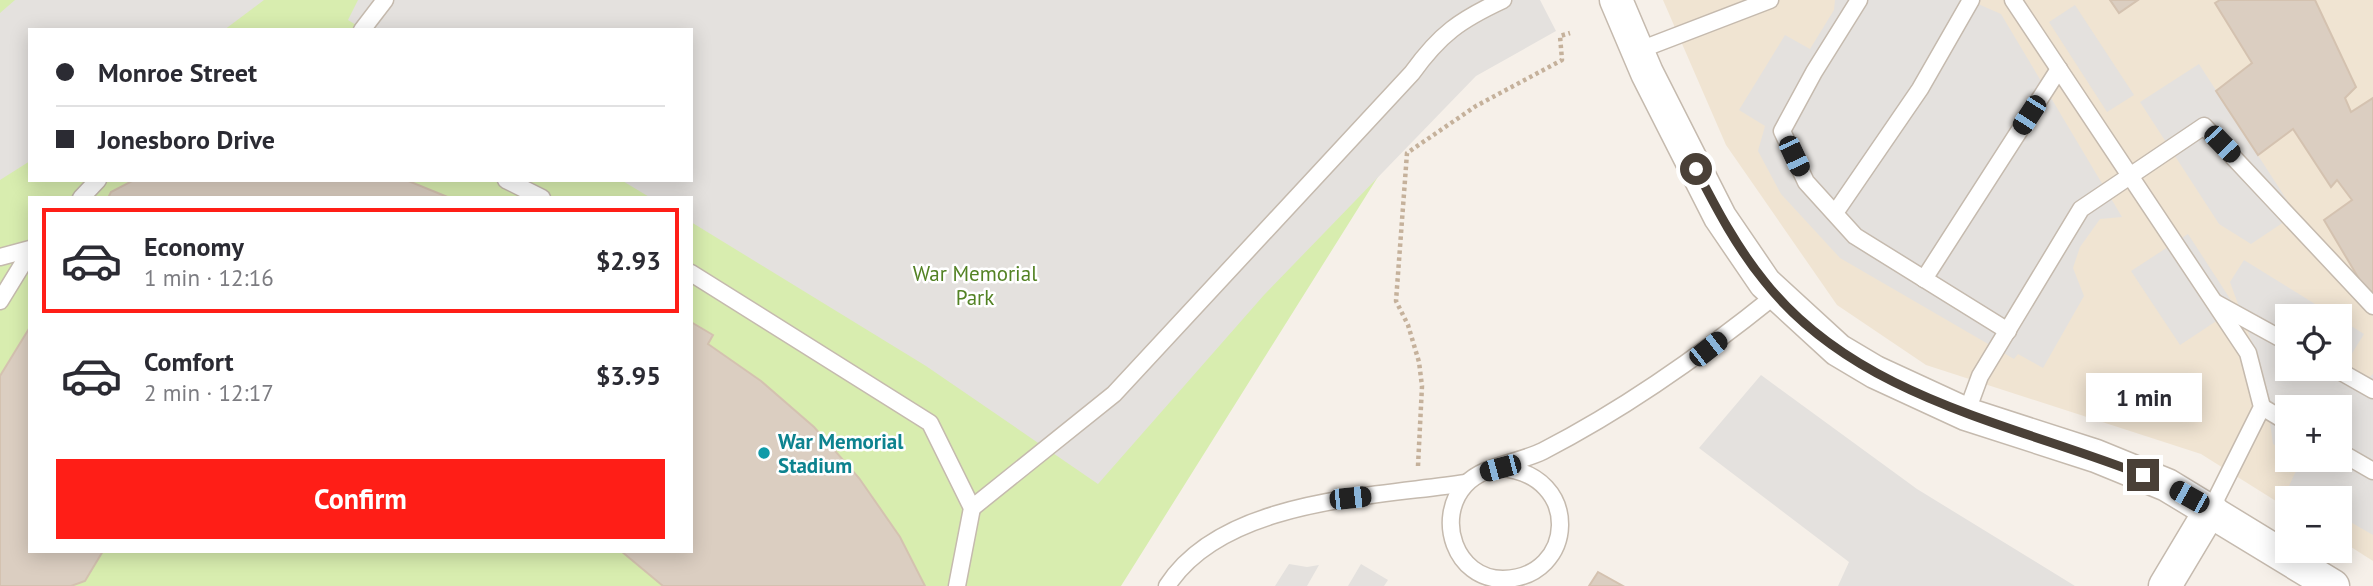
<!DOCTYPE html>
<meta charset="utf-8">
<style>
body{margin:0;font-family:"PT Sans",sans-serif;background:#f7f7f7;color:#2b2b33;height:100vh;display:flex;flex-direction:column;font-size:26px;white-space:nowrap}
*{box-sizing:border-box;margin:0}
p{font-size:23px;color:#7c7c81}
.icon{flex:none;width:38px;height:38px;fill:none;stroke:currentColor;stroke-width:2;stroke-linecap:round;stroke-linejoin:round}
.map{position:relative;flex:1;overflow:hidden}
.sheet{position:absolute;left:28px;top:196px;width:665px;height:357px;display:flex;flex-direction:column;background:#fff;border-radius:0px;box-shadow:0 4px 18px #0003}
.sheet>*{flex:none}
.guide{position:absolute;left:28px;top:28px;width:665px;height:154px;border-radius:0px;box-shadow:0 4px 18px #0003;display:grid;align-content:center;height:154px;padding:0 28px;background:#fff}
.buttons{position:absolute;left:2275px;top:304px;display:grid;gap:14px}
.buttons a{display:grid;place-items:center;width:77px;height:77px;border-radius:0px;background:#fff;box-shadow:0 4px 18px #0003;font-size:35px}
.end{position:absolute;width:32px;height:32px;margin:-16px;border:9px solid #4a4037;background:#fff;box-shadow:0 0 0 4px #fff}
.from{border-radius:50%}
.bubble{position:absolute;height:49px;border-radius:0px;background:#fff;box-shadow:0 4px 18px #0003;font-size:23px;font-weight:700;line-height:49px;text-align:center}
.car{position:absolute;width:21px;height:42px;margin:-21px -10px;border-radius:9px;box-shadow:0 0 5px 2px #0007;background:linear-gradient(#222 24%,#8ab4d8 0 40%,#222 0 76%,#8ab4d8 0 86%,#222 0)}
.guide b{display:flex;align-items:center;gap:24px;height:66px;font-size:26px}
.guide b+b{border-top:2px solid #e1e1e2}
.guide i{width:18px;height:18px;background:#2b2b33}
ul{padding:12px 0 0;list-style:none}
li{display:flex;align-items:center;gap:21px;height:105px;margin:0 14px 10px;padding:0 14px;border:4px solid transparent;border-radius:0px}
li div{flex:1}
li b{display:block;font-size:26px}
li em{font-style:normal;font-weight:700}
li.on{border-color:#ff1e17}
li>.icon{width:63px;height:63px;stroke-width:1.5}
.cta{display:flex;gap:14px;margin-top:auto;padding:14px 28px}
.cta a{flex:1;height:80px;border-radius:0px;background:#ff1e17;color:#fff;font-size:28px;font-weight:700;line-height:80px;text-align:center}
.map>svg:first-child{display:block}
.education{fill:#f0e4d2;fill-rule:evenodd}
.green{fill:#d8edaf;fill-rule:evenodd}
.parking{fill:#e4e1de}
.building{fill:#dbcec1;stroke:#d4c2b0;stroke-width:2}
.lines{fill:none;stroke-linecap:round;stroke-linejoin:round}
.service-casing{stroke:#c5baae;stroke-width:19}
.minor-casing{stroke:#c5baae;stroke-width:35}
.path{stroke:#c5b19b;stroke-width:4.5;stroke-dasharray:3.5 3.5;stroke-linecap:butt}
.service{stroke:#fff;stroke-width:16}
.minor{stroke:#fff;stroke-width:32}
.route{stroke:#4a4037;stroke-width:9}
.culture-dot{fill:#0f9aa8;stroke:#fff;stroke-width:2.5}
.labels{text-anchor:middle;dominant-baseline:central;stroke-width:5;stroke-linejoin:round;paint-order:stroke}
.park-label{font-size:21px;fill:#538224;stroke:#fff}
.culture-label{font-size:21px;font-weight:bold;fill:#0d838f;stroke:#fff;text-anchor:start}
</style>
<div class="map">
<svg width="2373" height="586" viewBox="0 0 2373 586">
<rect width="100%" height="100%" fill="#f6f0e9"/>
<!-- education -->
<path class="education" d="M1663 0H2373V561L2340 540V499H2287V508L2201 454 1926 365 1837 305 1726 145ZM2287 317H2340V369H2287ZM2287 408H2340V460H2287Z"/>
<!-- green -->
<path class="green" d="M0 0H1489L1121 586H0ZM30 30H691V180H30ZM30 198H691V551H30Z"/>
<!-- parking -->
<g class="parking">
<path d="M15 0H264L224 30H30V161L0 180V13Z"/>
<path d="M358 0H1540L1556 31 1476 76 1264 295 1098 484 926 366 691 222V198H651L621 180H691V30H364L348 20Z"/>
<path d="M1835 0H1969L2001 14 2122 217 2100 219 2080 247 2073 268 2084 296 2043 368 2018 354 2014 359 1840 258 1781 194 1758 151 1765 126 1739 110 1785 35 1810 49 1834 10Z"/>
<path d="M2075 5 2134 95 2107 112 2049 22Z"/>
<path d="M2199 64 2296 214 2251 244 2219 224 2140 102Z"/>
<path d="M2188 234 2236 308 2180 345 2131 271Z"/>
<path d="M2244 260 2336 317H2287V369H2340V319L2364 334 2345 365 2367 379 2373 374V535L2340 516V499H2311L2289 486 2301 460H2340V408H2287V452L2273 444 2263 373 2230 282Z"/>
<path d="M1761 375 1917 489 2075 586H1838L1849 562 1699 448Z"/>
<path d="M1289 564 1307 567 1319 565 1307 586H1275Z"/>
<path d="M1361 564 1388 580 1384 586H1348Z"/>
</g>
<!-- building -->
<g class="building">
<path d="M2110 0H2138L2119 13Z"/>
<path d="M2220 0H2315L2356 87 2345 98 2351 112 2373 98V291L2368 294 2324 220 2352 200 2337 180 2331 187 2293 129 2258 155 2216 91 2252 63 2215 3Z"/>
<path d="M134 180H406L450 198H108L111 192Z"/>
<path d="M691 322 713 335 708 344 761 381 814 427 859 478 900 537 925 586H663L621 551H691Z"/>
<path d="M30 327V551H103L85 581 71 586H0V376Z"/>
<path d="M1598 572 1623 586H1589Z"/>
</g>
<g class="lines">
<!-- service casing -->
<g class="service-casing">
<g id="service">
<path d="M1859 0 1814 72 1782 131 1806 182 1855 236 2008 331"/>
<path d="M2013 0 2248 353 2262 407 2211 509"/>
<path d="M362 30 385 0"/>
<path d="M1637 51 1770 0"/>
<path d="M506 180 542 198"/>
<path d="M81 198 98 180"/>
<path d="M1835 213 1920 89 1971 0"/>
<path d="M0 257 30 249"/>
<path d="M691 273 930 423 972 508 957 586"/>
<path d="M1924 279 2059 69"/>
<path d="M0 301 30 252"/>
<path d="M2216 303 2287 342"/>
<path d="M2336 369 2373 390"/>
<path d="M2262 407 2287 422"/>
<path d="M1966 414 1980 376 2081 209 2204 126 2373 306"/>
<path d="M2340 452 2373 471"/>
<path d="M1500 468C1583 474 1576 578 1503 579 1455 579 1435 518 1465 485 1483 465 1519 463 1543 451 1627 408 1704 353 1777 294"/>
<path d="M972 508 1114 394 1412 73C1440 34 1460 20 1503 0"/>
<path d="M1167 586C1223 499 1374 497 1466 483"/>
</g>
</g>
<!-- minor casing -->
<g class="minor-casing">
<g id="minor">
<path d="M1616 0 1647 73 1720 217 1765 283 1838 350 1875 372 1966 414 2096 456 2167 485 2333 586"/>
<path d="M2165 586 2211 509"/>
</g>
</g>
<!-- path -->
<path class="path" d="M1418 466 1422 386 1419 362 1408 325 1396 301 1407 153 1476 106 1562 60 1560 36 1570 33"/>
<!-- service -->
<use href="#service" class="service"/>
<!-- minor -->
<use href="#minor" class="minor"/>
</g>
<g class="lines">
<!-- route -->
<path class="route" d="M1696 169C1716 208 1737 248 1765 282 1857 398 2014 424 2143 475"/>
</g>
<!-- markers -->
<circle class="culture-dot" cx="764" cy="453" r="7"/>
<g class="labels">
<!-- park labels -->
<g class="park-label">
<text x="975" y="273">War Memorial<tspan x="975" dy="24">Park</tspan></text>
</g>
<!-- culture labels -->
<g class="culture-label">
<text x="778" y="441">War Memorial<tspan x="778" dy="24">Stadium</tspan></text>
</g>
</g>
</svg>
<div class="buttons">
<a><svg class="icon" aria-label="locate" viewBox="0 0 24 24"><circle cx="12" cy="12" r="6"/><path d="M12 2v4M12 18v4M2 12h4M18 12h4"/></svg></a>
<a>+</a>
<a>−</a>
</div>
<i class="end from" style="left:1696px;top:169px"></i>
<i class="end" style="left:2143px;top:475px"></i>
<div class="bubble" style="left:2086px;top:373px;width:116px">1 min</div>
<i class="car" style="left:2029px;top:115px;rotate:213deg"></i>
<i class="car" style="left:2222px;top:144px;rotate:136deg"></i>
<i class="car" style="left:1794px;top:156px;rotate:155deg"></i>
<i class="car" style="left:1708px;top:349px;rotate:52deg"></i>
<i class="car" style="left:1500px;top:468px;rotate:255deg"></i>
<i class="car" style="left:2189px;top:497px;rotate:299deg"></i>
<i class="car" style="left:1350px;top:498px;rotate:84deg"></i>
<div class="guide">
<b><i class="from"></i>Monroe Street</b>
<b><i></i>Jonesboro Drive</b>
</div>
<section class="sheet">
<ul>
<li class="on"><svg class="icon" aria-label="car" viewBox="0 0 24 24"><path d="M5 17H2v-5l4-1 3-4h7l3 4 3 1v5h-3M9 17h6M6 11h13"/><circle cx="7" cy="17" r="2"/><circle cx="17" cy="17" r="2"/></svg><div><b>Economy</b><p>1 min · 12:16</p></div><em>$2.93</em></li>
<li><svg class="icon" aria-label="car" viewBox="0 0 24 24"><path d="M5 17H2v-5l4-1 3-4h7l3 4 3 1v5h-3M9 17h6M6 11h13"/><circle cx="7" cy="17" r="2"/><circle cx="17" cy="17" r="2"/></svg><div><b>Comfort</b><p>2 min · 12:17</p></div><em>$3.95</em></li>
</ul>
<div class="cta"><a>Confirm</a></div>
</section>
</div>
